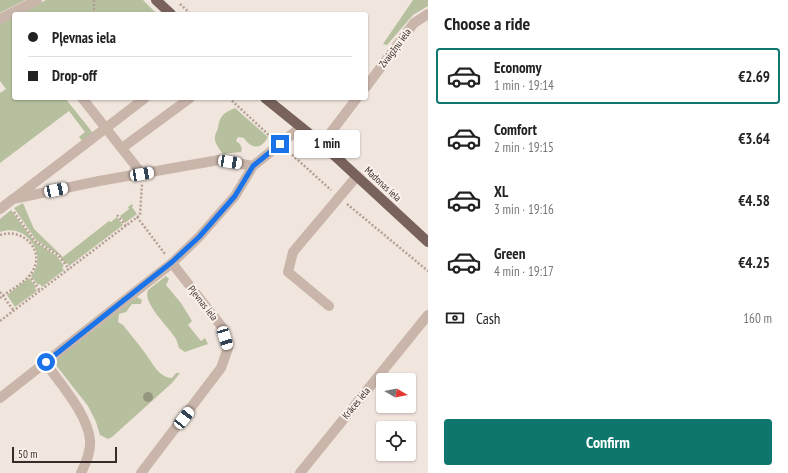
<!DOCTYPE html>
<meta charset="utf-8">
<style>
body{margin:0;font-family:"PT Sans Narrow",sans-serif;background:#f6f6f6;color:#222;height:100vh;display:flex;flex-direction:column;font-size:15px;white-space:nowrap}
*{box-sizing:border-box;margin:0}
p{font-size:13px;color:#767676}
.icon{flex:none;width:22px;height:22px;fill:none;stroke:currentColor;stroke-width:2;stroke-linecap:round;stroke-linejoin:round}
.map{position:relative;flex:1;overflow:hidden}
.panel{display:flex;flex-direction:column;background:#fff;width:360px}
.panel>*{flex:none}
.guide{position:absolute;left:12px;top:12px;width:356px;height:88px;border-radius:4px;box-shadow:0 1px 3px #0004;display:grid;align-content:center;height:88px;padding:0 16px;background:#fff}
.needle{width:26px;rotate:100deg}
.fabs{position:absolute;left:376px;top:373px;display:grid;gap:8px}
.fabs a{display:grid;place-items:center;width:40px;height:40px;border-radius:4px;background:#fff;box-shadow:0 1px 3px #0004;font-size:20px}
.scale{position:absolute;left:12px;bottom:10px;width:105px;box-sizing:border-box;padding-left:4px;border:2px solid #372c29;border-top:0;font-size:11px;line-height:14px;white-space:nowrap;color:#372c29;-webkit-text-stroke:3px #f9f1ea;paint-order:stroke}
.end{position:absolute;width:18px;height:18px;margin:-9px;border:5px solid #1a73e8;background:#fff;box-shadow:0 0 0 2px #fff}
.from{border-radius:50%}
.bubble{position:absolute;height:28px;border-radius:4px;background:#fff;box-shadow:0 1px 3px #0004;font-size:13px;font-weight:700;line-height:28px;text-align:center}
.car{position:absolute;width:12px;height:24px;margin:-12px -6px;border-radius:5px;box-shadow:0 0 3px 1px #0007;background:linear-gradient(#fff 24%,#345 0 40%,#fff 0 76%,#345 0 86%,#fff 0)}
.guide b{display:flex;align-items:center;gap:14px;height:38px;font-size:15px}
.guide b+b{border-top:1px solid #e0e0e0}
.guide i{width:10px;height:10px;background:#222}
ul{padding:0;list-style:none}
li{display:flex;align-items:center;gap:12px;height:56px;margin:0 8px 6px;padding:0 8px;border:2px solid transparent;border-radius:4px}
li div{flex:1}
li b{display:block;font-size:15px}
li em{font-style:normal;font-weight:700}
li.on{border-color:#0f766e}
li>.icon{width:36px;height:36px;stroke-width:1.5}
h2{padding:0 16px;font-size:18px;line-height:48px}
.pay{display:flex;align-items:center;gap:10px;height:44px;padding:0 16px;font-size:15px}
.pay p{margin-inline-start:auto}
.primary-button{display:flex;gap:8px;margin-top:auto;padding:8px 16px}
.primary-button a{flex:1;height:46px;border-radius:4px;background:#0f766e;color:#fff;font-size:16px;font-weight:700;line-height:46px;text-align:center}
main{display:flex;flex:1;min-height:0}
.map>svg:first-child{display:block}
.green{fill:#b7c09e}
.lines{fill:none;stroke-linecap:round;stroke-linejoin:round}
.path{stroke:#b59f94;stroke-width:2.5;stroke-dasharray:2 2;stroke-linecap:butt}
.minor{stroke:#c9b5aa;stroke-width:10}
.major{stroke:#78625b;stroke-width:10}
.tree{fill:#95967d}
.route{stroke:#1a73e8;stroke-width:5}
.labels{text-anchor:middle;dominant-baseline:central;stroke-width:4;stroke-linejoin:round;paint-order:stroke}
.street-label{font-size:10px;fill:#372c29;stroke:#f9f1ea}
</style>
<main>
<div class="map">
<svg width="428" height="473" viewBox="0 0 428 473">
<rect width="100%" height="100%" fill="#f1e6de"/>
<!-- green -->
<g class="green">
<path d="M0 0H25L0 13Z"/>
<path d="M46 0H143L157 14H19Z"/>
<path d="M413 0H428V6L413 15 387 45 383 44Z"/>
<path d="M14 17V98H65L93 133 82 141 79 137 85 132 69 111 0 163V93L6 89 0 81V24Z"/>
<path d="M235 108 268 137C261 150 251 149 244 138L238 137 236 141 240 144 242 149 241 152 223 154C220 150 216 145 215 140 214 135 217 132 218 128 220 116 223 113 235 108Z"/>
<path d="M23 203 34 229 63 257 109 221 111 222 117 217 123 225 69 266 67 263 66 264 59 255 36 240 14 208Z"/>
<path d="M132 204 133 206 132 207 137 214 125 223 120 216 129 209 128 207Z"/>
<path d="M11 210 34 241 57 256 64 266 62 267 64 270 42 287 40 284 38 285 31 276C49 255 26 222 0 232V219Z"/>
<path d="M166 276 169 279 166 285 181 303 192 321 188 325 201 341 205 338 208 344 185 352 179 348C178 345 177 341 176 339 169 327 142 303 148 290Z"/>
<path d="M29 278 36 287 35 288 37 291 15 307 7 295Z"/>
<path d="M137 297 142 300 141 304H132L126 312 119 314 118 322 123 325C130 334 138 343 145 353 152 362 159 378 172 378L176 373H180L172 383 112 437 108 439 100 435 96 422 88 406 55 364V360Z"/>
</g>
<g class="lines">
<!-- path -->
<g class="path">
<path d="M94 0V14"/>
<path d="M180 4 191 14"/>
<path d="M229 98 271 137"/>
<path d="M289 152 331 190"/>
<path d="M347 204 428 271"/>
<path d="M14 212 35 241 58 255 69 269"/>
<path d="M117 215 126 226"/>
<path d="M137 217 165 254"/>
<path d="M0 235C23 227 46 251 32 272 25 283 10 290 0 298"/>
<path d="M29 275 40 291"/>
<path d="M0 292 14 311"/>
<path d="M0 321 140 215 142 184"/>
</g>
<!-- minor -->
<g class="minor">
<path d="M0 19 37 0"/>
<path d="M366 87 414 23 428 14"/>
<path d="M82 98 142 174"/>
<path d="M322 144 357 98"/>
<path d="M122 148 190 98"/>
<path d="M16 197 145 98"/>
<path d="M0 209 13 199 99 181 219 160 253 166"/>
<path d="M329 306 288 272 293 252 357 176"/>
<path d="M45 362C60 383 88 415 90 440 91 452 86 463 81 473"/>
<path d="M0 398 172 263 199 237 235 196 253 166 301 127"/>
<path d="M141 473 221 368 228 348 222 327 172 263"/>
<path d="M300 473 428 315"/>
</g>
<!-- major -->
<g class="major">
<path d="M156 0 171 14"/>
<path d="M265 98 322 144 428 242"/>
</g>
</g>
<!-- trees -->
<circle class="tree" cx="148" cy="397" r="5"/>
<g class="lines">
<!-- route -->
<path class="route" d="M46 362 172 262 199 237 235 196 253 166 280 144"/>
</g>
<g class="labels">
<!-- street labels -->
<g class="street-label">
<text transform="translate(395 48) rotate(-53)">Zvaigžņu iela</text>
<text transform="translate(383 184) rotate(43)">Madonas iela</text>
<text transform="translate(203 303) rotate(52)">Pļevnas iela</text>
<text transform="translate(356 403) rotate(-51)">Krāces iela</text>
</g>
</g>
</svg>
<div class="fabs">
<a><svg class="needle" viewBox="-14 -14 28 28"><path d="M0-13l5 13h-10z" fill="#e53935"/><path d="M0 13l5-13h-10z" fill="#767676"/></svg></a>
<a><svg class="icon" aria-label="locate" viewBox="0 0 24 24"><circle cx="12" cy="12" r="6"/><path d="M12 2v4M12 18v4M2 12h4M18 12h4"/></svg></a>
</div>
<div class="scale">50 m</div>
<i class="end from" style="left:46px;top:362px"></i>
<i class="end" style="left:280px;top:144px"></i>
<div class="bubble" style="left:294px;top:130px;width:66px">1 min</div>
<i class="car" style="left:230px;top:162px;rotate:99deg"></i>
<i class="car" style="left:142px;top:174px;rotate:80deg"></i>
<i class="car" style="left:56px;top:190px;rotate:78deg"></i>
<i class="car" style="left:225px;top:338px;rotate:163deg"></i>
<i class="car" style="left:184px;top:418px;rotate:38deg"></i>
<div class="guide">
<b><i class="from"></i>Pļevnas iela</b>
<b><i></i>Drop-off</b>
</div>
</div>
<section class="panel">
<h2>Choose a ride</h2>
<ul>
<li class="on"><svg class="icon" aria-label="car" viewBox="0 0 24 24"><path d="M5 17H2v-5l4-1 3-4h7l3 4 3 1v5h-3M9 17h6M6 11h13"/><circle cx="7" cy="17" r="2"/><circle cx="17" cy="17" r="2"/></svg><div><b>Economy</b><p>1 min · 19:14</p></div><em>€2.69</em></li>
<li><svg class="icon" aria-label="car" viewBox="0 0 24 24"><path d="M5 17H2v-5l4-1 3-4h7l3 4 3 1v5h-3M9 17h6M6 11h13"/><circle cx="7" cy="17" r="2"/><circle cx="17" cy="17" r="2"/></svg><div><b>Comfort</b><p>2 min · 19:15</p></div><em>€3.64</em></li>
<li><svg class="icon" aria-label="car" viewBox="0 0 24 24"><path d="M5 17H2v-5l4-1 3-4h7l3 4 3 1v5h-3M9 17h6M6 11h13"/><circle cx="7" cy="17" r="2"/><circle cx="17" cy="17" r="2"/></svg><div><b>XL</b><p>3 min · 19:16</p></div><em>€4.58</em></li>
<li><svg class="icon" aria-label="car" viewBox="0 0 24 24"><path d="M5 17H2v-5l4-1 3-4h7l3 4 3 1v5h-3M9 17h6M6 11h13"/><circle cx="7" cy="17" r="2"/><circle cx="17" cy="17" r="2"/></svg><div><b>Green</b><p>4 min · 19:17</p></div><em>€4.25</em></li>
</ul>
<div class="pay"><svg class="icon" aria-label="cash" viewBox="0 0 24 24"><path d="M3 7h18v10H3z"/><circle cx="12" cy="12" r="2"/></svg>Cash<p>160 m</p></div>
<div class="primary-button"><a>Confirm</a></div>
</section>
</main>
